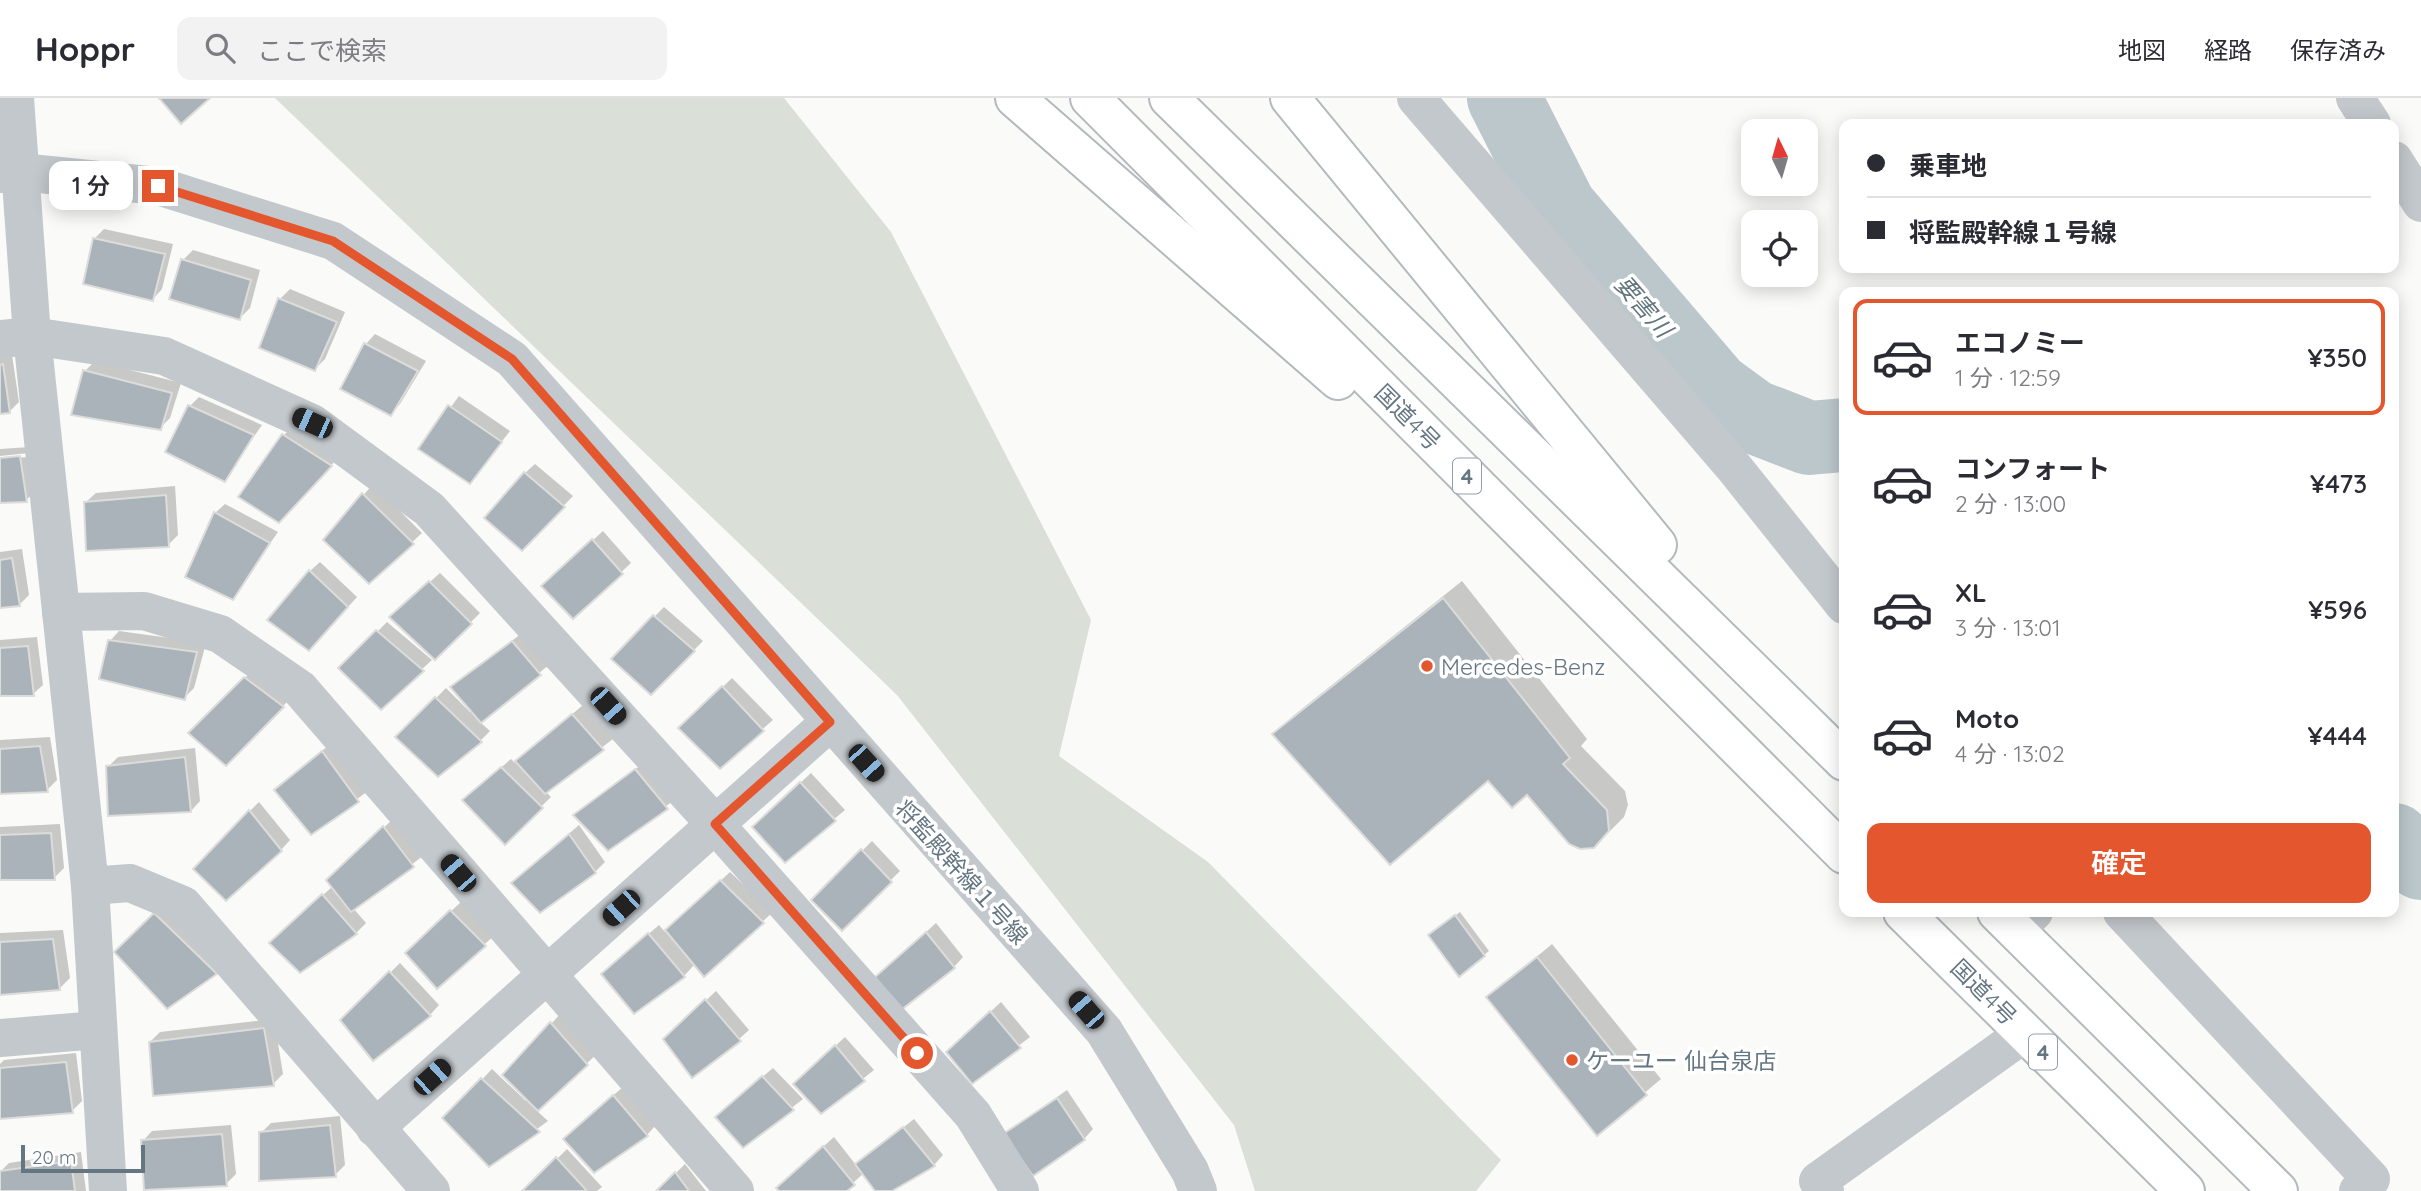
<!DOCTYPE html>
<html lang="ja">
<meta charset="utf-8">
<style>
body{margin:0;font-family:Quicksand,"Noto Sans JP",sans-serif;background:#f2f2f3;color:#2b2b33;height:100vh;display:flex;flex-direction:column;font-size:26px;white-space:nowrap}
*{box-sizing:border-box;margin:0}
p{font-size:23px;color:#7c7c81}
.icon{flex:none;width:38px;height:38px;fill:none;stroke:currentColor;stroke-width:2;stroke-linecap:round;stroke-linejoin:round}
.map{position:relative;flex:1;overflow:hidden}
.drawer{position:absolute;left:1839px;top:189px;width:560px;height:630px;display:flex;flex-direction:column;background:#fff;border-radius:14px;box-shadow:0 4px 18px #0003}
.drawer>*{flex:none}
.banner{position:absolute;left:1839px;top:21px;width:560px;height:154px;border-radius:14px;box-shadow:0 4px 18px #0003;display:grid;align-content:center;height:154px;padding:0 28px;background:#fff}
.needle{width:46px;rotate:355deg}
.controls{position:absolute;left:1741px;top:21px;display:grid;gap:14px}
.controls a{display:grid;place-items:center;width:77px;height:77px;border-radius:14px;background:#fff;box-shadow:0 4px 18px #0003;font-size:35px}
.scale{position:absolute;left:21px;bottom:18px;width:124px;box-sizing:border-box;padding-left:7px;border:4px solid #657683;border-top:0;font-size:19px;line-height:24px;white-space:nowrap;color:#657683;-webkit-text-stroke:5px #fff;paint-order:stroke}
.end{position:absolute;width:32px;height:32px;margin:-16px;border:9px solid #e4572e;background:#fff;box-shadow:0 0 0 4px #fff}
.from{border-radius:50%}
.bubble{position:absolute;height:49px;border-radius:14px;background:#fff;box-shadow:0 4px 18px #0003;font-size:23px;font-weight:600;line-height:49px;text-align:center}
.car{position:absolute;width:21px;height:42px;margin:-21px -10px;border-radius:9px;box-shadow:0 0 5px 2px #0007;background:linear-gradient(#222 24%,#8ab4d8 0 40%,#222 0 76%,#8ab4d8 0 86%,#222 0)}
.banner b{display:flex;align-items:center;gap:24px;height:66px;font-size:26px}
.banner b+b{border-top:2px solid #e1e1e2}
.banner i{width:18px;height:18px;background:#2b2b33}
ul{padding:12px 0 0;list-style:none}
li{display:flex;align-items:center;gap:21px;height:116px;margin:0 14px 10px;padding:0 14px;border:4px solid transparent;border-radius:14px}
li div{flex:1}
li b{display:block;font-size:26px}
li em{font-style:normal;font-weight:600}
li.current{border-color:#e4572e}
li>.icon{width:63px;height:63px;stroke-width:1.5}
.cta{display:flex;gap:14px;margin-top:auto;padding:14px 28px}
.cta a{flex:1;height:80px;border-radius:14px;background:#e4572e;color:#fff;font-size:28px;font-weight:600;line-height:80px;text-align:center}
header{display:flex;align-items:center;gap:42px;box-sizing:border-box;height:98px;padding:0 35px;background:#fff;border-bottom:2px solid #e1e1e2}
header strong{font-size:33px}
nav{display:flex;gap:38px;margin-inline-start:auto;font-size:24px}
.search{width:490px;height:63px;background:#f2f2f3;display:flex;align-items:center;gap:18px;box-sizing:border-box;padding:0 24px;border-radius:14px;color:#7c7c81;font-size:26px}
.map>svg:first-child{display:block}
.green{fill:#dadfd7}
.shadow{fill:#0003}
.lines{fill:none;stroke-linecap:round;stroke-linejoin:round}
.river{stroke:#bbc7cb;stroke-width:74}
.building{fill:#aab3b9;stroke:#dcdcda;stroke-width:2}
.highway-casing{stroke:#b4b9bd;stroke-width:42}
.minor{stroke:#c3c8cc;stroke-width:38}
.highway{stroke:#fff;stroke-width:38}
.route{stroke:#e4572e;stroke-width:9}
.poi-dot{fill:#e4572e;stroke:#fff;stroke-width:2.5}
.labels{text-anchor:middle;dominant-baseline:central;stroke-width:7;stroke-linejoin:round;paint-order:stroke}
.shield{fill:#fff;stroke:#939fa8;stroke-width:2}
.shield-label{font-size:21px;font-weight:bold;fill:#657683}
.street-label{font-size:23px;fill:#657683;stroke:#fff}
.poi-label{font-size:23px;fill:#657683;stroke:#fff;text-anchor:start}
.water-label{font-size:24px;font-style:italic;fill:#60757c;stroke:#fff}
</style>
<header>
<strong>Hoppr</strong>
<div class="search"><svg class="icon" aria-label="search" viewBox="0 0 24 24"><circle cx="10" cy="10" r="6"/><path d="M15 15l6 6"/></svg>ここで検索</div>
<nav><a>地図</a><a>経路</a><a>保存済み</a></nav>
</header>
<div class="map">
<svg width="2421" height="1093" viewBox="0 0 2421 1093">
<rect width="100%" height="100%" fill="#fafaf8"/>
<!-- green -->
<path class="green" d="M275 0H784L891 134 1091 522 1059 658 1208 764 1501 1062 1476 1093H1255L1234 1027 897 597Z"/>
<!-- shadow -->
<g class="shadow">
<path d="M104 131 173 146 162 191 153 201 94 141Z"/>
<path d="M193 152 260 172 250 210 240 220 183 162Z"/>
<path d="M290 191 345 214 325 261 315 271 261 249 280 201Z"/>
<path d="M375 236 426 263 400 306 390 316 366 246Z"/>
<path d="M12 257 19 304 9 314H0V258Z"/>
<path d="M95 263 181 285 170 320 160 330 85 273Z"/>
<path d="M459 298 510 333 470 384 420 351Z"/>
<path d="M199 299 262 327 224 382 190 308Z"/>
<path d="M293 328 340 358 288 413 284 337Z"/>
<path d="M30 349 36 393 26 402 0 403V361L29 359V355L0 358V351Z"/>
<path d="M535 366 573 398 522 451 525 375Z"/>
<path d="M373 386 422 435 369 484 325 442Z"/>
<path d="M175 388 178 437 168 447 86 404 96 395Z"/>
<path d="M225 406 278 434 232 499 215 415Z"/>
<path d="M603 433 631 465 573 519 553 479Z"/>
<path d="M22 451 29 497 19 507 0 508V454Z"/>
<path d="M320 464 357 499 319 541 310 473Z"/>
<path d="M440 475 480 515 435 560 401 510Z"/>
<path d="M1462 483 1587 641 1581 648 1625 693 1628 707 1624 719 1605 738 1588 749 1527 695 1488 680 1275 636 1293 618Z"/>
<path d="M664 509 703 543 651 595 613 561Z"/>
<path d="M387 524 432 562 381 609 341 570Z"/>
<path d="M119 533 206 545 194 590 184 600 110 543Z"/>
<path d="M522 535 550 566 480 624 490 633 480 643 398 639 446 590 470 614 472 612 452 589Z"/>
<path d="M37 539 43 587 33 596 0 597V542Z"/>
<path d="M255 570 292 599 226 665 190 635Z"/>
<path d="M732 580 773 622 720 668 681 630Z"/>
<path d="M583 607 613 641 545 693 551 699 505 744 464 702 511 661 515 665Z"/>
<path d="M50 639 57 682 47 692 0 694V642Z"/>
<path d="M333 644 368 693 312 734 286 682Z"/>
<path d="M195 650 200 703 191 713 108 669 118 659Z"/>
<path d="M646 663 677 700 608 751 576 717Z"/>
<path d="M811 675 845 712 785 762 764 719Z"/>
<path d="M259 704 290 742 281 752 250 713Z"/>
<path d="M394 720 423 758 353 810 366 825 356 835 300 873 281 835 333 788 329 782Z"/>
<path d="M60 726 64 770 54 780H0V729Z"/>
<path d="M579 727 605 764 595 774 523 775Z"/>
<path d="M872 743 900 773 842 830 813 802Z"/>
<path d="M730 774 773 814 704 876 695 866 684 878 614 866 659 827 665 834Z"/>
<path d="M461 804 495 837 437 888 417 845Z"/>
<path d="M165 806 225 866 216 875 117 855Z"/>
<path d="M1460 814 1489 853 1484 857 1430 837Z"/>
<path d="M936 825 963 859 954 869 887 870Z"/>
<path d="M63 832 70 880 60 890 0 895V835Z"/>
<path d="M1552 846 1661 981 1597 1035 1488 899Z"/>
<path d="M400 865 439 907 430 917 342 922Z"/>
<path d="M716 893 749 932 739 941H665Z"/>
<path d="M1001 904 1030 939 973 983 958 944Z"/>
<path d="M561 915 597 956 536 1012 548 1023 489 1066 445 1020 492 971 526 1003 528 1000 505 977Z"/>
<path d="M274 921 283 976 273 986 150 944 160 934Z"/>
<path d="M845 939 874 972 821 1014 805 976Z"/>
<path d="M76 955 82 1003 72 1013 0 1019V966L4 962Z"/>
<path d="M773 970 803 1001 744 1047 727 1009Z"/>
<path d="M624 988 656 1027 647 1037 575 1031Z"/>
<path d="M1067 992 1093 1031 1084 1041 1005 1036Z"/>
<path d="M340 1018 345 1067 335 1077 261 1035 271 1025Z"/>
<path d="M914 1021 943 1057 934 1067 888 1093H877L864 1075 844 1093H781L788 1080 834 1039 856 1067Z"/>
<path d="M231 1027 236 1076 226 1086 143 1043 152 1033Z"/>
<path d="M567 1051 602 1089 597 1093H525Z"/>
<path d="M81 1054 86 1093H1L0 1074 9 1065Z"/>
<path d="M685 1066 706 1093H658Z"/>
</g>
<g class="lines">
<!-- river -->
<g class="river">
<path d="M1504 0 1560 110 1715 291 1752 318 1809 340 1844 337"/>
<path d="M2394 742 2421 765"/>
</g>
</g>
<!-- building -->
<g class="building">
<path d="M159 0H210L181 26Z"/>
<path d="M93 140 165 156 153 203 83 186Z"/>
<path d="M181 161 251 182 240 222 169 201Z"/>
<path d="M278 200 337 224 315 273 259 250Z"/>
<path d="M364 245 418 273 391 318 340 291Z"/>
<path d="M3 266 10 315 0 316V267Z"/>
<path d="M83 272 172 295 161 332 71 317Z"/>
<path d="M188 307 254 337 225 384 165 354Z"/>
<path d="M448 307 502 344 470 386 418 351Z"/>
<path d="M282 336 332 368 279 425 238 399Z"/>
<path d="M20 358 27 404 0 405V360Z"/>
<path d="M524 374 565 409 522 453 484 420Z"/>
<path d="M362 395 414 446 369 486 323 442Z"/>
<path d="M166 397 169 449 86 453 84 404Z"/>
<path d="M214 414 270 445 233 502 185 479Z"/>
<path d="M592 441 623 476 573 521 541 488Z"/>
<path d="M12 460 20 508 0 510V462Z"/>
<path d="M309 472 348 509 309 553 267 522Z"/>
<path d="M429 483 472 526 435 562 389 519Z"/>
<path d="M1443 500 1570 660 1563 666 1607 712 1609 733 1594 750 1580 751 1569 746 1527 697 1512 710 1488 683 1390 767 1272 636Z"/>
<path d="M653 517 695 553 651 597 611 561Z"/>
<path d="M376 532 424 573 381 612 338 570Z"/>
<path d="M108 542 197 554 185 602 99 581Z"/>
<path d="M512 543 541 577 481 625 450 589Z"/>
<path d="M28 548 34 598H0V550Z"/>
<path d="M244 579 284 609 226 668 188 635Z"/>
<path d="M722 588 764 633 720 671 678 630Z"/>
<path d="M435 599 482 644 438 679 395 639Z"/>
<path d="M572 616 604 652 545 696 515 663Z"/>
<path d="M40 648 48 694 0 696V651Z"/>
<path d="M322 653 359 704 311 737 274 692Z"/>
<path d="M185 659 191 714 108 718 106 668Z"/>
<path d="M501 669 543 710 505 747 462 702Z"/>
<path d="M635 671 668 711 608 753 573 717Z"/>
<path d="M800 684 836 723 785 765 752 729Z"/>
<path d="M249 712 282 753 226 803 193 771Z"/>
<path d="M383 728 414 769 351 814 326 782Z"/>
<path d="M51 735 55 782H0V737Z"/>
<path d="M569 736 596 775 540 815 511 785Z"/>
<path d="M861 751 892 784 842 833 811 802Z"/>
<path d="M720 782 764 825 704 879 665 832Z"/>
<path d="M322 796 357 836 300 875 269 845Z"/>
<path d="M450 812 486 848 437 891 405 855Z"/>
<path d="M154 815 217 876 167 911 114 854Z"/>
<path d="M1455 817 1485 858 1459 879 1428 837Z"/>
<path d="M926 834 955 870 901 912 875 879Z"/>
<path d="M648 835 685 879 634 916 601 876Z"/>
<path d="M53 841 60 892 0 897V844Z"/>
<path d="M1537 859 1647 997 1597 1038 1486 899Z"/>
<path d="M389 873 431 918 373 963 340 922Z"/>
<path d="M705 901 741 943 692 980 663 941Z"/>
<path d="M990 913 1021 950 972 986 946 954Z"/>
<path d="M550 924 588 967 538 1013 502 977Z"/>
<path d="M264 930 274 988 153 998 149 944Z"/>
<path d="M835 947 865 983 821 1016 793 986Z"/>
<path d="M66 964 73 1015 0 1021V970Z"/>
<path d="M762 978 794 1012 743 1050 715 1019Z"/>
<path d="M481 980 540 1034 489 1069 442 1020Z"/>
<path d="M613 997 648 1038 594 1075 563 1041Z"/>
<path d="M1057 1000 1085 1042 1033 1078 1003 1036Z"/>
<path d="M330 1027 336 1079 259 1083V1034Z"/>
<path d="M903 1029 935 1068 892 1093H875L855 1066Z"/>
<path d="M222 1036 227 1088 144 1092 141 1042Z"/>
<path d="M823 1048 855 1087 847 1093H779L776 1090Z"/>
<path d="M556 1059 587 1093H522Z"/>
<path d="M71 1063 75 1093H0V1073Z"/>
<path d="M675 1074 689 1093H656Z"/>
</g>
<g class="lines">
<!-- highway casing -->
<g class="highway-casing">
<g id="highway">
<path d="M1015 0 1338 282"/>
<path d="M1090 0 1844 756"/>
<path d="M1169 0 1844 663"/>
<path d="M1290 0 1657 447"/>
<path d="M1903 814 2185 1093"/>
<path d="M1997 814 2278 1093"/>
</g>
</g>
<!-- minor -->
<g class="minor">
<path d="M15 0 32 238 90 788 108 1093"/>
<path d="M1416 0 1732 367 1844 507"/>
<path d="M2355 0 2372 26"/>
<path d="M2394 62 2421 105"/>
<path d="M0 76 20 74 158 88 333 143 512 261 1104 933 1190 1073 1198 1093"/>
<path d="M0 241 32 238 164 258 312 325 429 411 715 726 973 1017 1020 1093"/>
<path d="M61 514 144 513 220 536 300 591 735 1093"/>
<path d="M90 788 130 785 183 807 431 1093"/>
<path d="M2122 814 2371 1081 2358 1093"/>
<path d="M2015 832 2034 814"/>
<path d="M0 940 98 932"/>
<path d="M375 1030 830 624"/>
<path d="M1825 1093 1818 1083 2025 935"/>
</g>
<!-- highway -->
<use href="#highway" class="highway"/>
</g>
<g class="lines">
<!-- route -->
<path class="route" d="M158 88 333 143 512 261 830 624 715 726 917 955"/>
</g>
<!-- markers -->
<g class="poi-dot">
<circle cx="1427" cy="568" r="7"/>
<circle cx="1572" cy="962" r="7"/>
</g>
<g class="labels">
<!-- shield labels -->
<g class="shield">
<rect x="1453" y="360.5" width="28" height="35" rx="5"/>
<rect x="2029" y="936.5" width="28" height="35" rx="5"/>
</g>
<g class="shield-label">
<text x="1467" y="378">4</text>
<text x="2043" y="954">4</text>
</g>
<!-- street labels -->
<g class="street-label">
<text transform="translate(1408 319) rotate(45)">国道4号</text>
<text transform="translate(962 774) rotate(48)">将監殿幹線１号線</text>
<text transform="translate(1984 894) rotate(45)">国道4号</text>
</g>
<!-- poi labels -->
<g class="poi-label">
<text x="1441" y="568">Mercedes-Benz</text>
<text x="1586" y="962">ケーユー 仙台泉店</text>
</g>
<!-- water labels -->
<g class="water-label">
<text transform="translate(1644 208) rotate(49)">要害川</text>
</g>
</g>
</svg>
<div class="controls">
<a><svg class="needle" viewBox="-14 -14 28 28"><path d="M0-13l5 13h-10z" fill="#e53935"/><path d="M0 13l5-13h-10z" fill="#7c7c81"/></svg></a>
<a><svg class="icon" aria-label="locate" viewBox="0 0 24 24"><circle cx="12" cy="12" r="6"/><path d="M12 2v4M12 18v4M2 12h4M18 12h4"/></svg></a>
</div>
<div class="scale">20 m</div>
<i class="end from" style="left:917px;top:955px"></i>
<i class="end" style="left:158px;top:88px"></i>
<div class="bubble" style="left:49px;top:63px;width:84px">1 分</div>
<i class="car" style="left:312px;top:325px;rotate:294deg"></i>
<i class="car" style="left:608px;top:608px;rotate:138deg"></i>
<i class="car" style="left:866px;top:665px;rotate:138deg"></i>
<i class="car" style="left:458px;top:775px;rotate:319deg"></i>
<i class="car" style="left:621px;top:810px;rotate:228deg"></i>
<i class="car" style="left:1086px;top:912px;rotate:319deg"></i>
<i class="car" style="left:432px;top:979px;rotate:48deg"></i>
<div class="banner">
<b><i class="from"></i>乗車地</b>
<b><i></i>将監殿幹線１号線</b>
</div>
<section class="drawer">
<ul>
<li class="current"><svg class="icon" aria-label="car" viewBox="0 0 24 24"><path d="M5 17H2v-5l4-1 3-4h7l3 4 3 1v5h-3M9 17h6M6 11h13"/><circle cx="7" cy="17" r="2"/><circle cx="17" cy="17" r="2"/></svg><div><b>エコノミー</b><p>1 分 · 12:59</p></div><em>¥350</em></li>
<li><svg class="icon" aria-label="car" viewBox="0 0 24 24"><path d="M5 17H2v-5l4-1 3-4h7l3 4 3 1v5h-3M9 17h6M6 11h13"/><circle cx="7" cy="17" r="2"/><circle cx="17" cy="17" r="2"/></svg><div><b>コンフォート</b><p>2 分 · 13:00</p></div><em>¥473</em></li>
<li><svg class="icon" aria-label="car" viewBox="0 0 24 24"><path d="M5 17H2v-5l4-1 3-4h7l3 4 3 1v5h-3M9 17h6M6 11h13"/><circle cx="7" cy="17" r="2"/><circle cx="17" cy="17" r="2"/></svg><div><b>XL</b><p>3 分 · 13:01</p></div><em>¥596</em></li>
<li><svg class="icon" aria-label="car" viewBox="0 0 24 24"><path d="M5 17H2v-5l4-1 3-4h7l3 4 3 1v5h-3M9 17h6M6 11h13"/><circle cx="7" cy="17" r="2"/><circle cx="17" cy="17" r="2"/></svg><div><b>Moto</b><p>4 分 · 13:02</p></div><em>¥444</em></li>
</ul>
<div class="cta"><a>確定</a></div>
</section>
</div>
